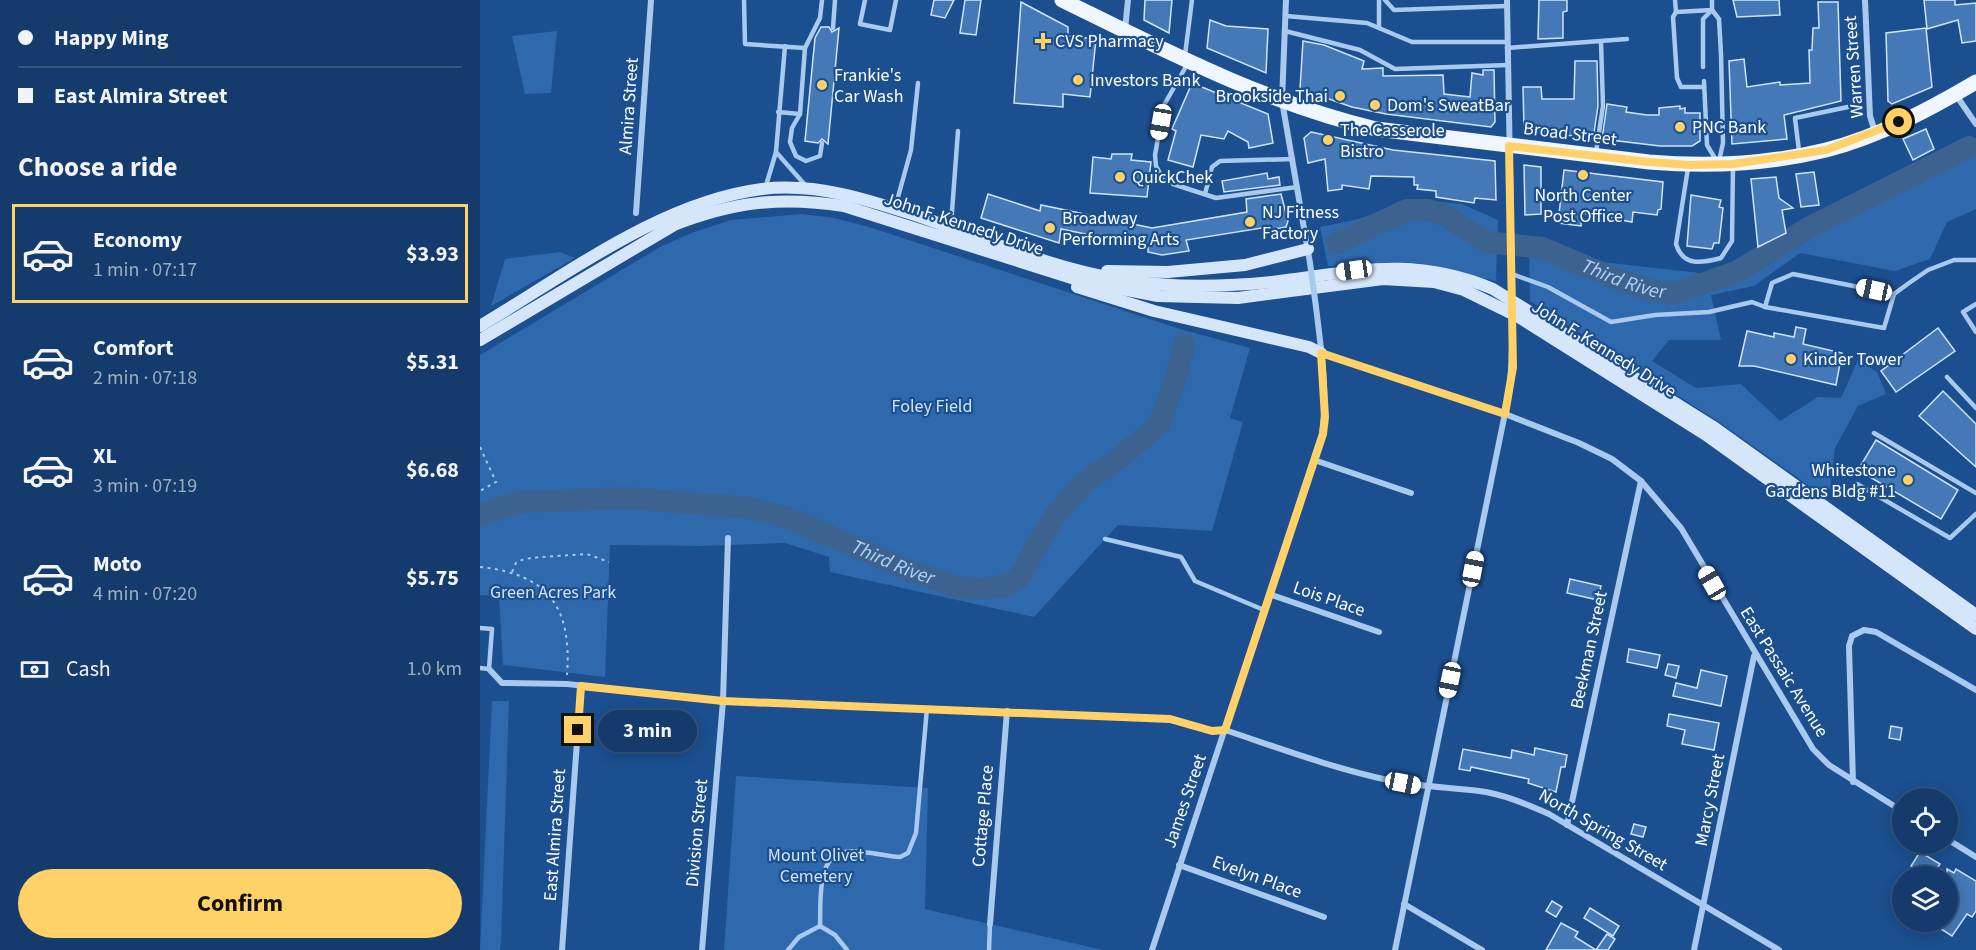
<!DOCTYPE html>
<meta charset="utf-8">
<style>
body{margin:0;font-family:"Source Sans 3",sans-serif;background:#214673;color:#f1f3f6;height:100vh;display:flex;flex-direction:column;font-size:22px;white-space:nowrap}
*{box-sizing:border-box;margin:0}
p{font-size:20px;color:#9dadc1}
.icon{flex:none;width:33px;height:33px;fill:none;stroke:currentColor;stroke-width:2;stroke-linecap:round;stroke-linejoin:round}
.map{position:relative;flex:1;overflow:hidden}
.sheet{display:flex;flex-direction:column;background:#143b6b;width:480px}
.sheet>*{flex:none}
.guide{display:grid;align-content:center;height:132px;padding:0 18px;background:#143b6b}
.controls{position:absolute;left:1412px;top:788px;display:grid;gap:12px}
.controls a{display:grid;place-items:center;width:66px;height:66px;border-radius:50%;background:#143b6b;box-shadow:0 3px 15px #0003,0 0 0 2px #33557e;font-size:30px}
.end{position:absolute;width:27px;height:27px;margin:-14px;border:8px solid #ffd166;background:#111;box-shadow:0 0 0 3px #111}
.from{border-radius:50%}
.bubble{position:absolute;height:42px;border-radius:21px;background:#143b6b;box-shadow:0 3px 15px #0003,0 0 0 2px #33557e;font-size:20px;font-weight:700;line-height:42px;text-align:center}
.car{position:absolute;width:18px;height:36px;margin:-18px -9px;border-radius:8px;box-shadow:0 0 4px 2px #0007;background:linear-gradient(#fff 24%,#345 0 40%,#fff 0 76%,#345 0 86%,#fff 0)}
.guide b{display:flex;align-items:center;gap:21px;height:57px;font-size:22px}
.guide b+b{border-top:2px solid #33557e}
.guide i{width:15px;height:15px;background:#f1f3f6}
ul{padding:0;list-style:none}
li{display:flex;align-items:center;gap:18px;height:99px;margin:0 12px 9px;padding:0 6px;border:3px solid transparent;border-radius:0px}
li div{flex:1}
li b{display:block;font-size:22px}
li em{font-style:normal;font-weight:700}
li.selected{border-color:#ffd166}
li>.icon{width:54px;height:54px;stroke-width:1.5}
h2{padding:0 18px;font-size:27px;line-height:72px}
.pay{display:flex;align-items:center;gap:15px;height:66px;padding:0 18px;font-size:22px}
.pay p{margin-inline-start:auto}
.primary-button{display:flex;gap:12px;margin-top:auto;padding:12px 18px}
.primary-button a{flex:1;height:69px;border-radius:36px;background:#ffd166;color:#111;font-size:24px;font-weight:700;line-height:69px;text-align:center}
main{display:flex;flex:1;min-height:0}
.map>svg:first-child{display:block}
.green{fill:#2e69ad}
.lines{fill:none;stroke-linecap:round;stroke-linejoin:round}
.river{stroke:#3c6290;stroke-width:22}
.building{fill:#4478b7;stroke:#cfe3fa;stroke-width:1.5}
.path{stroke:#a9c9ee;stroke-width:2;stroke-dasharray:3 4.5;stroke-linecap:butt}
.lane{stroke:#a9c9ee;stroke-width:4.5}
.street{stroke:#a9c9ee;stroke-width:6}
.secondary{stroke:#d6e6fa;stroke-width:12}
.primary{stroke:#f0f6ff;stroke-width:15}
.street-bridge{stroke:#a9c9ee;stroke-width:6}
.route{stroke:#ffd166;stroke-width:8}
.poi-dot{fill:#ffd166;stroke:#1b4f8f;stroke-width:2}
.labels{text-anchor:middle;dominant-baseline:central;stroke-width:4.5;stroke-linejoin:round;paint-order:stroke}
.poi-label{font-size:18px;fill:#fff;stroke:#1b4f8f;text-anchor:start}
.street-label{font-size:18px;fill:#fff;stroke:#1b4f8f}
.park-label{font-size:18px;fill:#cfe3fa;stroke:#1b4f8f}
.water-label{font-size:20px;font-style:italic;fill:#b5d3f5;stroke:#1b4f8f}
</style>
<main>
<section class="sheet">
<div class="guide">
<b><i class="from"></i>Happy Ming</b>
<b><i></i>East Almira Street</b>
</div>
<h2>Choose a ride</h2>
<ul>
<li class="selected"><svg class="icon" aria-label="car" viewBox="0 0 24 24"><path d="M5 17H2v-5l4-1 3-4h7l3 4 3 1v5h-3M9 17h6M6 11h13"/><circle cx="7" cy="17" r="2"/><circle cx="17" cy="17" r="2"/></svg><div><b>Economy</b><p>1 min · 07:17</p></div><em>$3.93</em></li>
<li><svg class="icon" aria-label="car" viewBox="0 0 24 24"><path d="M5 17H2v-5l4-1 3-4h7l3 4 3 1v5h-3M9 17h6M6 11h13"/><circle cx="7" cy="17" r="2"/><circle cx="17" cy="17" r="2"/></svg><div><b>Comfort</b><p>2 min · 07:18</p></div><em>$5.31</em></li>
<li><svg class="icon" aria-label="car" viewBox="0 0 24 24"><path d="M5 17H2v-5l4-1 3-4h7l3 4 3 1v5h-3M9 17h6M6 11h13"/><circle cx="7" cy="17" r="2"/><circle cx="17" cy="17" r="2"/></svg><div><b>XL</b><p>3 min · 07:19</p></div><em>$6.68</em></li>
<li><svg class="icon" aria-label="car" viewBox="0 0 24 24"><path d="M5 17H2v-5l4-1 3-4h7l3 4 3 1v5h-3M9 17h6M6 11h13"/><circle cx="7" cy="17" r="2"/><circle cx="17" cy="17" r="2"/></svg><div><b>Moto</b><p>4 min · 07:20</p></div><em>$5.75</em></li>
</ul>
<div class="pay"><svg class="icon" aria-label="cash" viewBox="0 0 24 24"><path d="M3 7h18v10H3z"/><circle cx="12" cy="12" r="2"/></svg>Cash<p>1.0 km</p></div>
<div class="primary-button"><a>Confirm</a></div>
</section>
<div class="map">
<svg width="1496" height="950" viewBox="0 0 1496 950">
<rect width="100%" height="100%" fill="#1b4f8f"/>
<!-- green -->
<g class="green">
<path d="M77 31 71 93 45 94 32 36Z"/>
<path d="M1477 146H1496V209L1467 222 1450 259 1415 271 1320 253 1274 286 1231 295 1241 340H1189L1172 361 1216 388 1261 384 1300 421 1338 397 1361 398 1378 360 1397 372 1406 394 1378 406 1355 448 1350 489 1342 495 1239 422 1050 301 1049 241 1122 262 1229 274 1313 233Z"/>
<path d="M931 199 982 204 1018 220 1016 281 937 263 848 266 840 227 879 219Z"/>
<path d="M322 214 354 218 389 227 700 329 770 348 750 418 763 422 732 531 638 525 554 617 350 572 349 557 305 543 222 546 130 545 125 677 23 665 19 596 0 595V355L180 247 214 232 251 220Z"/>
<path d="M80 252 95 258 11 306 25 259Z"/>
<path d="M12 701H29L21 941 20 950H0Z"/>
<path d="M256 776 448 788 445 909 623 950H244Z"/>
</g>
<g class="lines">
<!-- river -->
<g class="river">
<path id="s1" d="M857 243 927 210H948L964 215 1007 242 1062 248 1141 281 1174 291 1196 293 1258 271 1330 227 1489 147"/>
<path id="s2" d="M0 515 40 502 148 498 269 508 309 518 425 569 476 587 501 589 524 586 538 579 577 512 606 481 629 466 679 425 696 378 704 345"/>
</g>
</g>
<!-- building -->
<g class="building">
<path d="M454 0H474L465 18 451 15Z"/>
<path d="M485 0H501L496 35 480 33Z"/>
<path d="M665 0H692L689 33 664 20Z"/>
<path d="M1059 0H1087V11L1083 12V38L1058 39Z"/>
<path d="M1253 0H1299L1300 15 1257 17Z"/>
<path d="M1444 0H1475V5L1496 3V41L1482 43 1478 20 1447 29Z"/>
<path d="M541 2 588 27V36L616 39 610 97 583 94V107L534 103Z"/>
<path d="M1338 2H1358L1361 101 1304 115 1307 139 1252 144 1249 61 1264 59 1267 87 1300 82V85L1330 83 1329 50H1332L1333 28H1339Z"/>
<path d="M730 20 746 26 788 29 786 73 727 48Z"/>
<path d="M341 27H349L352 32 359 28 348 144 342 139 338 143 325 141 335 38Z"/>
<path d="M1446 28 1452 87 1412 104 1408 101 1406 33Z"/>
<path d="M823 41 844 45 884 61 882 69 903 68V76L963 75 964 94 990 97 992 73 1003 75V70H1014L1015 122 1011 127 906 114 872 107 820 89Z"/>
<path d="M1095 61H1117L1118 106 1113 139 1044 129 1043 87H1061L1062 99H1094Z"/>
<path d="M712 83 788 114 793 143 769 148 768 142 748 131 744 139 721 135 713 167 688 160 696 131 692 129Z"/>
<path d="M1127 104 1147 107 1146 112 1167 115H1179V108L1200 106V109L1205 108V113H1220V141L1212 146H1180L1122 139Z"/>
<path d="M1446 129 1454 149 1433 160 1423 139Z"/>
<path d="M831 132 913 150 1015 161 1016 200 995 198 994 203 956 197V191L937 189 938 185H934V177L891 176 889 189 862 185V189L848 191 845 159 828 163 824 138Z"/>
<path d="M632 154H652L651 160 671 162 667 197 610 193 613 157 631 159Z"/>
<path d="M1044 165 1061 167V214L1045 215Z"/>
<path d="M1084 170 1183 182 1181 209 1178 210 1177 215 1153 212 1152 222 1102 213 1101 226 1078 223Z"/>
<path d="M1334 172 1339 205 1321 207 1316 174Z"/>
<path d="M787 173 788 179 799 177 800 185 744 192 742 181Z"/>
<path d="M1296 177 1299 198 1313 208 1302 210 1306 233 1278 247 1271 179Z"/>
<path d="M508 194 560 211 561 205 672 228 767 212 766 199 801 194 808 221 806 227 789 230 788 227 706 240 709 251 682 255 668 252V247L581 229 579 243 501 218Z"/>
<path d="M1211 195 1241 200 1239 207 1243 208 1239 243H1234L1232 249 1207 246Z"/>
<path d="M1316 327 1326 329 1323 344 1362 353 1356 385 1274 366H1259L1267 331 1294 337V333L1314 337Z"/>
<path d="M1458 328 1475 351 1416 392 1401 371Z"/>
<path d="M1463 391 1496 424V467L1439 416Z"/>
<path d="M1396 440 1478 490 1461 519 1378 470Z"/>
<path d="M1090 579 1121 586 1118 600 1087 593Z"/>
<path d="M1149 649 1180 655 1177 668 1147 662Z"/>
<path d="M1188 664 1199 666 1196 678 1185 675Z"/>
<path d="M1221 670 1247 676 1241 706 1193 696 1196 683 1217 688Z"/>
<path d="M1189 714 1239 723 1234 750 1202 744 1205 730 1187 726Z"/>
<path d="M1411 726 1422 728 1420 740 1409 738Z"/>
<path d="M1055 748 1087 755 1085 767H1081L1076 792 1048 783 1049 779 991 767 990 771 979 769 983 749 1031 758 1032 750 1054 755Z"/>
<path d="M1154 824 1166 827 1163 837 1151 834Z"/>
<path d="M1440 852 1460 864 1452 876H1446L1431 866Z"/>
<path d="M1467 869 1474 873 1476 869 1496 881V911L1492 917 1487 914 1472 936 1461 929 1476 906 1467 901Z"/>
<path d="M1072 901 1082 907 1076 917 1066 911Z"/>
<path d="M1110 908 1139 926 1133 936 1104 918Z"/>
<path d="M1081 923 1098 932 1095 937 1116 950 1127 934 1135 939 1128 950H1066Z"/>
</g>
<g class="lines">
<!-- path -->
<g class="path">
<path d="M0 447 16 482 0 491"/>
<path d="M0 567C69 574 92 608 87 675"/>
<path d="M32 572 36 563 44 559 61 557 107 554 129 562"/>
</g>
<!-- lane -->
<g class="lane">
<path d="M264 0 265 44 325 48"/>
<path d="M385 0 380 24 410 30 416 0"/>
<path d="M899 0V28"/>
<path d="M905 0 914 10 1027 6"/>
<path d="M1195 0 1196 12 1232 10V0"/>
<path d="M1196 12 1193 17 1197 78 1201 87H1224"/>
<path d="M806 16 887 23 932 42H1027"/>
<path d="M353 28 355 0"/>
<path d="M805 31 880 50 915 69 1028 65"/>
<path d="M1027 48 1147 39"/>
<path d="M705 55 712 0"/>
<path d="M708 63 684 105 675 155 676 166 681 175 693 184 736 198 817 187"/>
<path d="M1223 67V19L1232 10 1239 19 1241 54 1243 143 1239 161"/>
<path d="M1224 81 1227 145 1236 160"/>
<path d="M298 112 320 114"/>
<path d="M342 143 340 156 326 161 316 156 310 142 312 128 320 114 325 48 340 18 342 0"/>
<path d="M1319 151 1315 118 1368 107"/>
<path d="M296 152 326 186"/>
<path d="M1116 152 1123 106 1121 42"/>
<path d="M1208 168 1196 244C1203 267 1222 263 1241 258L1252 241 1253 165"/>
<path d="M285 189 296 152 305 46"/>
<path d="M725 194 732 167 740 161 813 159"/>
<path d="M415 208 431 150 438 83"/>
<path d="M471 225 478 131"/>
<path d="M1032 274 1068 287 1131 322 1175 315 1229 312 1272 302 1285 307"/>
<path d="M1414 294 1313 274 1292 283 1285 307 1404 328 1414 294 1429 283 1448 270 1474 260H1496"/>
<path d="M1496 304 1483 312 1496 332"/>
<path d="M1467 377 1496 408"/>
<path d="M1394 433 1496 493"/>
<path d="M1377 484 1470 538 1496 514"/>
<path d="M625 539 701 557 715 581 784 610"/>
<path d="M0 628 12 629 9 669 0 668"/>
<path d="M340 926C341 905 336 856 364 852 381 849 402 856 420 857L428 853 436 833 447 708"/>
<path d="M308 950 319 937 340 926 355 935 367 950"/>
<path d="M509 950 510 924"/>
</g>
<!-- street -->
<g class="street">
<path d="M806 0 802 101 830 263"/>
<path d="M1027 0 1032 281"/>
<path d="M1385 0 1390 116 1395 132"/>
<path d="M645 30 648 0"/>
<path d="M1476 95 1496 124"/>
<path d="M156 213 171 0"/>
<path d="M841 353 1025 414 1099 443 1132 459 1161 481 1201 528 1333 749 1349 765 1422 811"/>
<path d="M834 460 931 493"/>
<path d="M789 594 899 632"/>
<path d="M9 669 22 683 87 684 243 701 690 719 732 731 745 730C799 748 852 768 908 780 939 787 968 787 999 791 1023 794 1046 804 1069 814L1299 950"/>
<path d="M1373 782 1369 646 1372 636 1384 630 1396 632 1496 690"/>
<path d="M1087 825 1161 481"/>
<path d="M1467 839 1496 857"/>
<path d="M699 865 844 917"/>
<path d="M924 904 1002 950"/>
<path d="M510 924 527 711"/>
<path d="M82 950 101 686"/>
<path d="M222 950 243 701 248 538"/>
<path d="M672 950 842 434C848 392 841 349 836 307"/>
<path d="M915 950 1030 389 1033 325"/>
<path d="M1214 950 1274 656"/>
</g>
<!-- secondary -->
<g class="secondary">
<path d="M627 271 688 272 765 265 828 249"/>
<path d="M597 287 674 311 829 347 841 353"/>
<path d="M0 326C86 275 181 202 282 189 337 182 392 201 444 218 508 241 575 269 643 280 692 288 743 287 792 282 875 272 931 255 1013 289L1232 426 1496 615"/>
<path d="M0 340 194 225C253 202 301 196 364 206L601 281 678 296 758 298 903 279 954 282 984 290 1037 316 1226 435 1496 629"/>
</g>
<!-- primary -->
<path class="primary" d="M582 0C684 50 785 103 896 129L1169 162C1227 167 1289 164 1346 150 1398 137 1450 109 1496 82"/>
<!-- street-bridge -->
<g class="street-bridge">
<path d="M830 263 836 307"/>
<path d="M1032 281 1033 325"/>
</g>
</g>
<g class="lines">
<!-- route -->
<path class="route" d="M98 730 101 686 243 701 690 719 732 731 745 730 843 434 845 417 841 353 1025 414 1033 367 1029 146 1169 162 1209 165 1253 164 1346 150 1419 122"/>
</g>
<!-- markers -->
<g class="poi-dot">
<path d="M560 32h6v6h6v6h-6v6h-6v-6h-6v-6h6z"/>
<circle cx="598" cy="80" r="6"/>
<circle cx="342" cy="85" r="6"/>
<circle cx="860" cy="96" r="6"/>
<circle cx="895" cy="105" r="6"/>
<circle cx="1200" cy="127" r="6"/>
<circle cx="848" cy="140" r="6"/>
<circle cx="1103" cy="175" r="6"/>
<circle cx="640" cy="177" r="6"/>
<circle cx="770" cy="222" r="6"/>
<circle cx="570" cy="228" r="6"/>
<circle cx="1311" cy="359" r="6"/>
<circle cx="1428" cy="480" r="6"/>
</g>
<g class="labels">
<!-- poi labels -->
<g class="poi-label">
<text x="575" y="41">CVS Pharmacy</text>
<text x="354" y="75">Frankie's<tspan x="354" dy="21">Car Wash</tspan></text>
<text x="610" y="80">Investors Bank</text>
<text x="848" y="96" text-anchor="end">Brookside Thai</text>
<text x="907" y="105">Dom's SweatBar</text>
<text x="1212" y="127">PNC Bank</text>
<text x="860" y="130">The Casserole<tspan x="860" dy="21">Bistro</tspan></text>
<text x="652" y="177">QuickChek</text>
<text x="1103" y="195" text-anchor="middle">North Center<tspan x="1103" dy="21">Post Office</tspan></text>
<text x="782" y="212">NJ Fitness<tspan x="782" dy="21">Factory</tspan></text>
<text x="582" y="218">Broadway<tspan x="582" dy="21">Performing Arts</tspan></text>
<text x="1323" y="359">Kinder Tower</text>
<text x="1416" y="470" text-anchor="end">Whitestone<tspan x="1416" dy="21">Gardens Bldg #11</tspan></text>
</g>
<!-- street labels -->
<g class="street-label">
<text transform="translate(1374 67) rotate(-94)">Warren Street</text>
<text transform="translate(149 106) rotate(-86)">Almira Street</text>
<text transform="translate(1090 134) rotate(7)">Broad Street</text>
<text transform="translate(484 224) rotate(18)">John F. Kennedy Drive</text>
<text transform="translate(1124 349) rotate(32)">John F. Kennedy Drive</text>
<text transform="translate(849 599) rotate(19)">Lois Place</text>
<text transform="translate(1109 650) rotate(-78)">Beekman Street</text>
<text transform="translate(1304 672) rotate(58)">East Passaic Avenue</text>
<text transform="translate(1230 800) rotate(-79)">Marcy Street</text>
<text transform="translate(705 801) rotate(-71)">James Street</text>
<text transform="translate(503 816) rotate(-85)">Cottage Place</text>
<text transform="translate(1123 830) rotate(30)">North Spring Street</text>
<text transform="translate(217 833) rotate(-85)">Division Street</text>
<text transform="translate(75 835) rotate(-86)">East Almira Street</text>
<text transform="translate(777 877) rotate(20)">Evelyn Place</text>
</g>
<!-- park labels -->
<g class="park-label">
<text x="452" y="406">Foley Field</text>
<text x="73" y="592">Green Acres Park</text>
<text x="336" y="855">Mount Olivet<tspan x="336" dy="21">Cemetery</tspan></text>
</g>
<!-- water labels -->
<g class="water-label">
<text stroke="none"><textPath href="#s1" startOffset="309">Third River</textPath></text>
<text stroke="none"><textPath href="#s2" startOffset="426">Third River</textPath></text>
</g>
</g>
</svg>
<div class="controls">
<a><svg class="icon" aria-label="locate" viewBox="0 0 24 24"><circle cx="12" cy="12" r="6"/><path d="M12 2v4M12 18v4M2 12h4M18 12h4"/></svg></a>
<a><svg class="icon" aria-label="layers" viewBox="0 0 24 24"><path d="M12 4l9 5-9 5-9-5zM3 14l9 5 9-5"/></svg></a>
</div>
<i class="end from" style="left:1419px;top:122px"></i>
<i class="end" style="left:98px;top:730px"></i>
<div class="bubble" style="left:118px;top:710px;width:99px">3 min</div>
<i class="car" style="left:681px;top:122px;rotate:190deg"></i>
<i class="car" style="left:874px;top:270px;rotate:262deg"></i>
<i class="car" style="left:1394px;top:290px;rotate:282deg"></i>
<i class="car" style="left:993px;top:569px;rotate:11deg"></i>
<i class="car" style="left:1232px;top:583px;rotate:330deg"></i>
<i class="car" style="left:970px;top:680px;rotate:192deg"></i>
<i class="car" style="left:923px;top:783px;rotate:101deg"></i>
</div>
</main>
